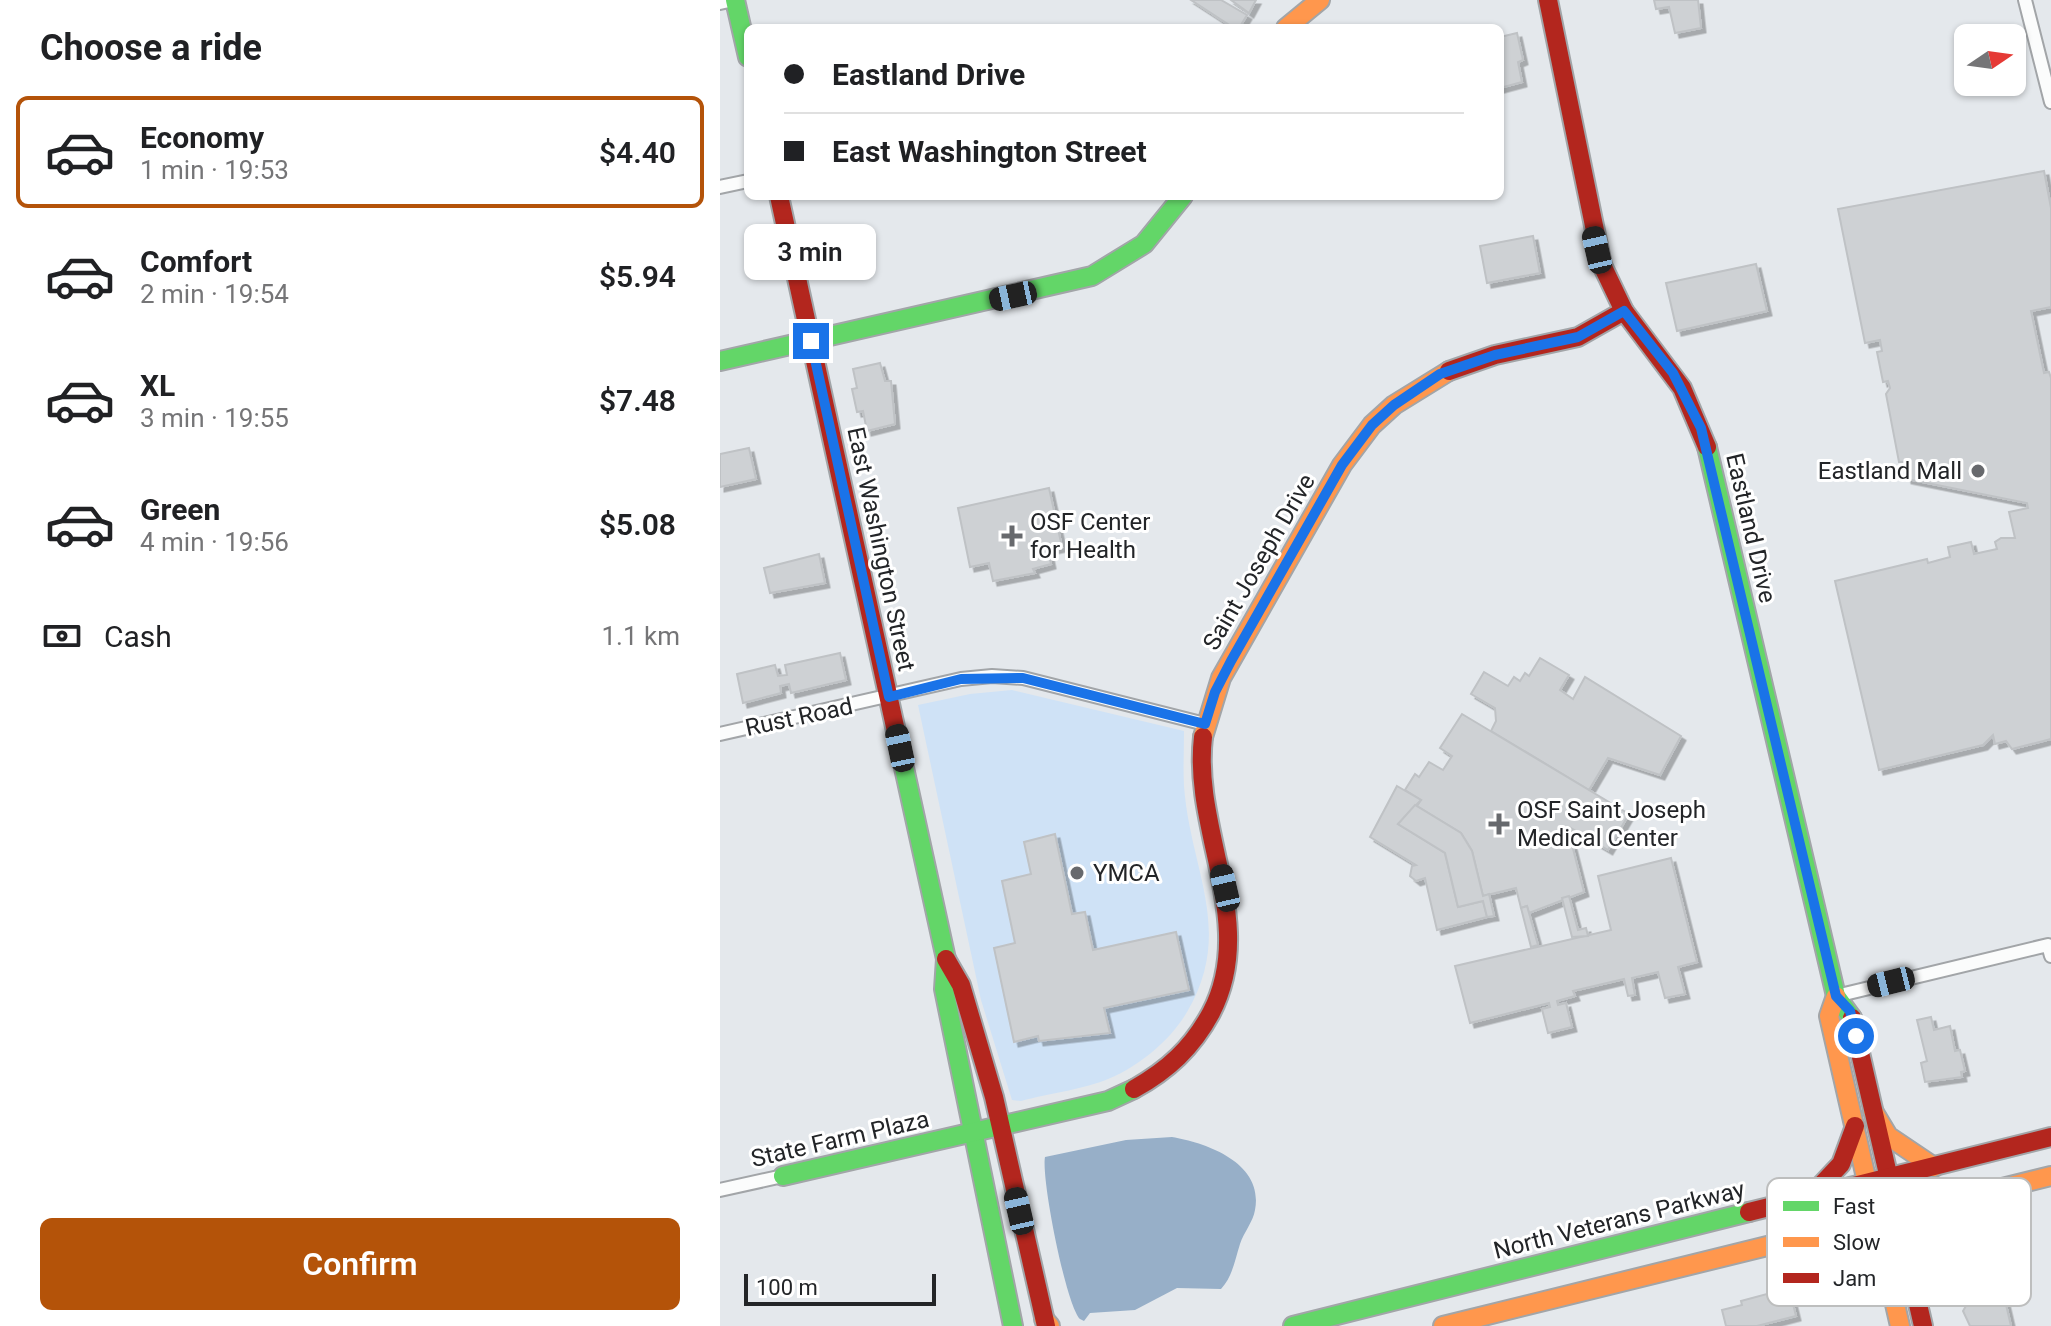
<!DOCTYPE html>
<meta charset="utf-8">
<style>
body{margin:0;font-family:Roboto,sans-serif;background:#f2f2f2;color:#202124;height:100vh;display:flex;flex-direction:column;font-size:30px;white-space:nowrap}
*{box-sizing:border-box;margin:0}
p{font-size:26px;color:#757577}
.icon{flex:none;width:44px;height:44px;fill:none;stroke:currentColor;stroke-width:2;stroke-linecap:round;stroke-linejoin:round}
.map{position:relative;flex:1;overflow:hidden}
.side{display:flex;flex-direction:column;background:#fff;width:720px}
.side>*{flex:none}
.guide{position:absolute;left:24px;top:24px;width:760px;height:176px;border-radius:12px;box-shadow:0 2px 6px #0004;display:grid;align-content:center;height:176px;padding:0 40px;background:#fff}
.needle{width:52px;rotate:77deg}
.tools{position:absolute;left:1234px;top:24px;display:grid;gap:16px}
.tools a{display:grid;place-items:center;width:72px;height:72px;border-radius:12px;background:#fff;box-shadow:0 2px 6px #0004;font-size:40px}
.scale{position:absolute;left:24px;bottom:20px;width:192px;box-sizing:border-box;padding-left:8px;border:4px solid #232528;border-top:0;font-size:22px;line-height:28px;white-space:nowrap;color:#232528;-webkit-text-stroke:6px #fff;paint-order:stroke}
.end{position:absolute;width:36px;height:36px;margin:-18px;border:10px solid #1a73e8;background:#fff;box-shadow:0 0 0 4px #fff}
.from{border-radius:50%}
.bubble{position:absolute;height:56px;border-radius:12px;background:#fff;box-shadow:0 2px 6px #0004;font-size:26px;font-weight:600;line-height:56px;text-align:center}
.car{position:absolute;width:24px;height:48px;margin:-24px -12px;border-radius:10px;box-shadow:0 0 6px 2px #0007;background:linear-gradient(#222 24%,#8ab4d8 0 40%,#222 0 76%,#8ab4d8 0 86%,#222 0)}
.guide b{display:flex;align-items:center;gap:28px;height:76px;font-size:30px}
.guide b+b{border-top:2px solid #e0e0e0}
.guide i{width:20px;height:20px;background:#202124}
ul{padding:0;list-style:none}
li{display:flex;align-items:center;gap:24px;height:112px;margin:0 16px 12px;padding:0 24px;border:4px solid transparent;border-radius:12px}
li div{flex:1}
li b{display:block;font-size:30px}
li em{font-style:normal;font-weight:600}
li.on{border-color:#b45309}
li>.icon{width:72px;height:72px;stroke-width:1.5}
h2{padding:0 40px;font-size:36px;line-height:96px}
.pay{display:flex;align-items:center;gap:20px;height:88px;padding:0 40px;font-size:30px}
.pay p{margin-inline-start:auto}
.button{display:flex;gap:16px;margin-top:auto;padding:16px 40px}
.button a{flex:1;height:92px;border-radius:12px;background:#b45309;color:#fff;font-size:32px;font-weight:600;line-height:92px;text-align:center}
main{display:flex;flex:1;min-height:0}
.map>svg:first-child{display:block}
.green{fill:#cfe2f6}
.water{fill:#97afc8}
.building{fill:#ced1d4;stroke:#bfc2c5;stroke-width:2;filter:url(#shadow)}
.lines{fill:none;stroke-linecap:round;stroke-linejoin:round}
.street-casing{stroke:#a2a5a8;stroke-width:16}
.fast-casing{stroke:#a2a5a8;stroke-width:22}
.slow-casing{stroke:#a2a5a8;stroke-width:22}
.jam-casing{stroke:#a2a5a8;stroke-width:22}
.street{stroke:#fbfcfc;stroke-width:12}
.fast{stroke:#63d668;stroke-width:18}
.slow{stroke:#ff974d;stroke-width:18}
.jam{stroke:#b3261e;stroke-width:18}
.route{stroke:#1a73e8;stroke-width:10}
.poi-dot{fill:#67696d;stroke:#fff;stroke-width:3}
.labels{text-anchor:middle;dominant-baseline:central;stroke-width:6;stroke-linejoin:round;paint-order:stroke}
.poi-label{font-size:24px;fill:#232528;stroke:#fff;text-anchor:start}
.street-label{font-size:24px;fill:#232528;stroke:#fff}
.key{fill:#fff;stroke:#bdbebe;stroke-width:2}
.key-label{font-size:22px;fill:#232528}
</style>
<main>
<section class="side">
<h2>Choose a ride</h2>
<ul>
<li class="on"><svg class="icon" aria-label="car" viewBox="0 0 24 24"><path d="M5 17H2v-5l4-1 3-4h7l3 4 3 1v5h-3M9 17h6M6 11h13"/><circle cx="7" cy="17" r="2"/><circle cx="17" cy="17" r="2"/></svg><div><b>Economy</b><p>1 min · 19:53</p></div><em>$4.40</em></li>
<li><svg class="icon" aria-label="car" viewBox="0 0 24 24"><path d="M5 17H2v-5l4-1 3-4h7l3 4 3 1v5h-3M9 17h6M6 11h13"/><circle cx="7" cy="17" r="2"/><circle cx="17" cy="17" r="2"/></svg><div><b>Comfort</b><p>2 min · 19:54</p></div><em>$5.94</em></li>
<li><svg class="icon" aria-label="car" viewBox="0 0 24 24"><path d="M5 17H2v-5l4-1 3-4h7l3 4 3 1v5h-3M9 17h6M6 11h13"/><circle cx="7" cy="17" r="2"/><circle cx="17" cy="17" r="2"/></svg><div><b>XL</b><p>3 min · 19:55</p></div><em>$7.48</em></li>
<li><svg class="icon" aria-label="car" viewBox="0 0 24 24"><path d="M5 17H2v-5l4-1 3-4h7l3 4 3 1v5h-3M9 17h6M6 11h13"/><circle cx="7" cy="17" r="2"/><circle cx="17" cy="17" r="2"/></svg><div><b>Green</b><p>4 min · 19:56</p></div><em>$5.08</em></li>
</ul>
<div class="pay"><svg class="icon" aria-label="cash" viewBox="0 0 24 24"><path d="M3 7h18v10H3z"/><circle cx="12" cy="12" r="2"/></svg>Cash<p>1.1 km</p></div>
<div class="button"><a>Confirm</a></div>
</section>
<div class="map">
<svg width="1331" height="1326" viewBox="0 0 1331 1326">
<defs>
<filter id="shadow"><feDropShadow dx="4.5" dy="4.5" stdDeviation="0" flood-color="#0004"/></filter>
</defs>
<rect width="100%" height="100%" fill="#e4e8ec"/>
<!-- green -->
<path class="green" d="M292 690 464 731C464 750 463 768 464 786 470 870 515 930 467 1012 451 1039 424 1062 395 1076 368 1089 330 1093 301 1101L292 1100 261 1000 198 705 250 694Z"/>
<!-- water -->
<path class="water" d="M452 1137C487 1143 544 1163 535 1210 533 1222 524 1232 520 1244 515 1259 513 1276 501 1289L457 1288 415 1310 370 1313 364 1321 360 1319C346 1305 321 1179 325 1157L406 1140Z"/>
<!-- building -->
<g class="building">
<path d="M471 0H501L527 15 519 28H514Z"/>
<path d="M511 0H536L529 13Z"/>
<path d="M934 0H978L981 28 955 33 949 7 936 9Z"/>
<path d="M797 33 803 60 798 62 802 82 780 88V37Z"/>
<path d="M1324 171 1331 208V307L1311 311 1324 373 1329 372 1331 378V739L1292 749 1286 741 1275 744 1273 735 1263 745 1159 770 1115 581 1207 559 1208 563 1230 557 1228 547 1251 542 1254 554 1277 549 1275 542 1281 538H1295L1289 512 1308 508 1307 503 1187 479 1184 462H1179L1166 394 1170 388 1168 381 1163 382 1157 352 1162 351 1160 340 1145 343 1118 209Z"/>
<path d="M813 236 820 273 767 283 760 246Z"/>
<path d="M1036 264 1047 311 957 331 946 283Z"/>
<path d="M160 363 165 381H171L175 424 147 431 143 411 137 412 132 389 137 388 133 369Z"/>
<path d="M29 448 36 479 0 487V454Z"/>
<path d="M329 488 342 547 328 550 331 564 313 569 315 573 273 581 269 563 250 567 238 508Z"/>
<path d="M99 554 105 583 50 593 44 568Z"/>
<path d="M120 653 126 680 71 693 69 684 60 686 61 693 23 703 17 674 55 665 58 676 67 675 65 665Z"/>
<path d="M820 658 849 675 840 690 853 699 865 677 961 736 940 775 888 758 869 790 771 731 776 721 775 708 751 694 764 672 788 686 794 677 800 681 805 673 809 676Z"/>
<path d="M742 714 909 814 888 850 849 827 842 833 843 839 850 837 864 892 809 913 807 906 801 908 796 888 763 896 752 851 741 833 697 806 701 800 685 790 695 774 699 777 709 762 723 770 732 756 720 748Z"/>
<path d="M677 786 701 800 678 824 725 853 738 907 763 901 767 917 717 930 705 878 696 881 690 876 692 866 696 865 650 837Z"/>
<path d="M695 805 741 833 752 851 763 896 769 894 774 916 767 917 763 901 738 907 725 853 678 824Z"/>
<path d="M335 834 352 914 365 912 373 950 456 932 469 990 384 1008 390 1033 319 1041 318 1036 294 1042 274 948 295 943 282 881 311 874 304 842Z"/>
<path d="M951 858 977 962 958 967 965 994 945 998 938 972 912 978 915 995 908 996 904 979 853 991 855 996 837 1001 838 1005 846 1003 852 1027 828 1033 822 1009 830 1007 829 1003 750 1023 735 966 891 930 878 876Z"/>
<path d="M849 896 858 930 866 928 868 936 852 937 842 898Z"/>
<path d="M807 906 818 945 811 947 801 908Z"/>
<path d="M1211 1017 1214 1030 1230 1026 1235 1051 1240 1050 1245 1071 1241 1072 1242 1077 1205 1082 1201 1063 1207 1061 1197 1020Z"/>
<path d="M1069 1288 1076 1316 1037 1326H1006L1002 1310 1022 1305 1021 1301Z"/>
<path d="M1284 1296 1291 1326H1250L1243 1311 1250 1299 1255 1302Z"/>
</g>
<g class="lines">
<!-- street casing -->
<g class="street-casing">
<g id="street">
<path d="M1305 0 1331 102"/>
<path d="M0 3 14 0"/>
<path d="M0 187 28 181"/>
<path d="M0 734 241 679 272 676 303 678 485 724"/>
<path d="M1116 996 1328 945 1331 956"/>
<path d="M0 1190 63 1176"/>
</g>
</g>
<!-- fast casing -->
<g class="fast-casing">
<g id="fast">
<path d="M15 0 28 57"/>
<path d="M0 361 372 276 424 244 463 196"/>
<path d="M987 447 1116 996 1132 1018"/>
<path d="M179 745 226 959 224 989 293 1326"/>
<path d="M63 1176 388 1101 414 1089"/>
<path d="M573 1326 1029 1212"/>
</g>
</g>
<!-- slow casing -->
<g class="slow-casing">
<g id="slow">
<path d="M566 28 600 0"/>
<path d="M483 737 501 678 622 465 652 425 674 405 729 371"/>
<path d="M1116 996 1109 1016 1180 1326"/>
<path d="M1153 1111 1168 1136 1214 1167"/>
<path d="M1093 1235 1146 1257 1170 1281"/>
<path d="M324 1319 330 1326"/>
<path d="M723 1326 1331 1176"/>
</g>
</g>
<!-- jam casing -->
<g class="jam-casing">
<g id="jam">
<path d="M828 0 882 265 904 311 962 388 987 447"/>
<path d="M59 196 179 745"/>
<path d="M729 371 775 355 858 337 904 311"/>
<path d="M226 959 241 985 274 1097 326 1326"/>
<path d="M1132 1018 1203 1326"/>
<path d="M414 1089C448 1070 472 1048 491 1013 538 923 472 831 483 737"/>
<path d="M1090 1197 1121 1164 1135 1126"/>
<path d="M1029 1212 1331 1137"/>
<path d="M1189 1265 1198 1238 1224 1202"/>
</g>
</g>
<!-- street -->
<use href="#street" class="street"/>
<!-- fast -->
<use href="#fast" class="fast"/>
<!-- slow -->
<use href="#slow" class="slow"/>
<!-- jam -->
<use href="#jam" class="jam"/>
</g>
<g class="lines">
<!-- route -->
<path class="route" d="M91 341 169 697 241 679 303 678 485 724 495 692 511 661 622 465 652 425 674 405 720 374 775 355 858 337 904 311 953 373 981 428 1116 996 1130 1011 1136 1036"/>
</g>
<!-- markers -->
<g class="poi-dot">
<circle cx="1258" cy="471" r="8"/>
<path d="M288 524h8v8h8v8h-8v8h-8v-8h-8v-8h8z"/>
<path d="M775 812h8v8h8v8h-8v8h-8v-8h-8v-8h8z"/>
<circle cx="357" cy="873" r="8"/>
</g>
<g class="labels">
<!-- poi labels -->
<g class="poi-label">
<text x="1242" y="471" text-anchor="end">Eastland Mall</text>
<text x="310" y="522">OSF Center<tspan x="310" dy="28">for Health</tspan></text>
<text x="797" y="810">OSF Saint Joseph<tspan x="797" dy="28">Medical Center</tspan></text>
<text x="373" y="873">YMCA</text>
</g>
<!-- street labels -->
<g class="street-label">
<text transform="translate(1031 528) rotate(77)">Eastland Drive</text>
<text transform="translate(161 549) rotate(78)">East Washington Street</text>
<text transform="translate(539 562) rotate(-60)">Saint Joseph Drive</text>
<text transform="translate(79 717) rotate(-12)">Rust Road</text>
<text transform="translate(120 1139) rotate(-13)">State Farm Plaza</text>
<text transform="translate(899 1220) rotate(-14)">North Veterans Parkway</text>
</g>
</g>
<!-- legend -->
<rect x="1047" y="1178" width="264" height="128" rx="12" class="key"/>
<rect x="1063" y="1201" width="36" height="10" fill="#63d668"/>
<rect x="1063" y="1237" width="36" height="10" fill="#ff974d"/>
<rect x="1063" y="1273" width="36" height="10" fill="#b3261e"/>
<g class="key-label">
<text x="1113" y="1214">Fast</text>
<text x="1113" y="1250">Slow</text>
<text x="1113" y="1286">Jam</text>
</g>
</svg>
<div class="tools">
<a><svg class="needle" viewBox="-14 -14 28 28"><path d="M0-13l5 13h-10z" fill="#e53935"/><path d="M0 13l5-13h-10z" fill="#757577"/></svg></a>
</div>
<div class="scale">100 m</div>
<i class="end from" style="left:1136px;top:1036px"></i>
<i class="end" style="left:91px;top:341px"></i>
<div class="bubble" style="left:24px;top:224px;width:132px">3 min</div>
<i class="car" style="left:877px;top:250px;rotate:347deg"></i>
<i class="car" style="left:293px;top:296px;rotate:258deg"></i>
<i class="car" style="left:180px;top:748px;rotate:348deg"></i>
<i class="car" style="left:505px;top:888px;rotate:347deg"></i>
<i class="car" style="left:1171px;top:982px;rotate:256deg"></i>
<i class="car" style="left:299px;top:1211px;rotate:347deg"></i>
<div class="guide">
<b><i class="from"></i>Eastland Drive</b>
<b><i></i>East Washington Street</b>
</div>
</div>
</main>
